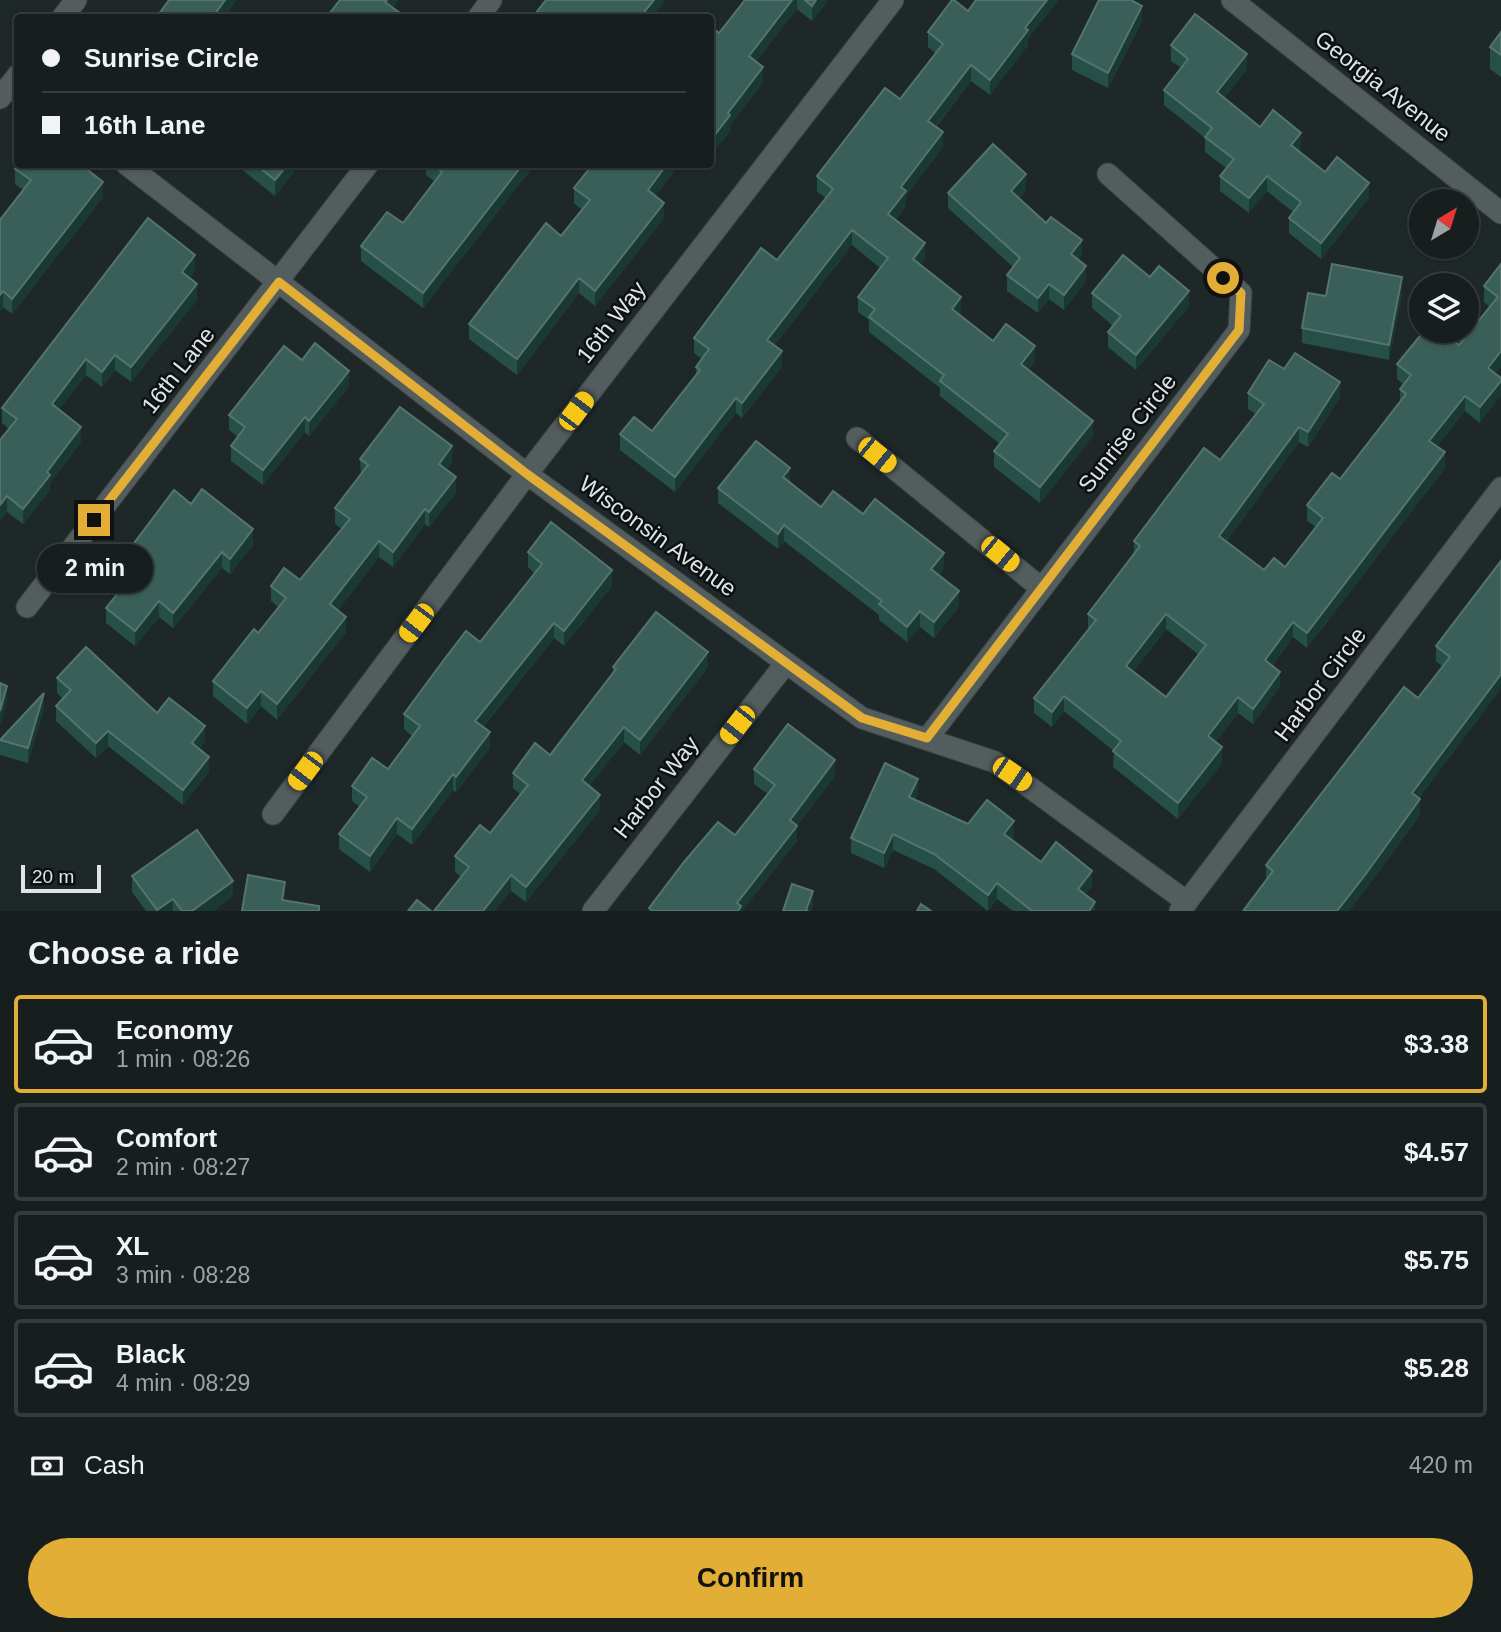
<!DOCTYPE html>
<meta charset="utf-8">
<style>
body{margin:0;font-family:Helvetica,sans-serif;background:#202727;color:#f1f3f6;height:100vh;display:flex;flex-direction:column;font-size:26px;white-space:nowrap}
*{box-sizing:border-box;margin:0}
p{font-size:23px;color:#9ea2a4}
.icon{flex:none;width:38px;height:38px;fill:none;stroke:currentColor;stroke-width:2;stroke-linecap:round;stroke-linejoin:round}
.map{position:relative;height:911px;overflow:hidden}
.sheet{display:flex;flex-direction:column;background:#171e1e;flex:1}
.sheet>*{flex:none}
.top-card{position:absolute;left:14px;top:14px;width:700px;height:154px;border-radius:7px;box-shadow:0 2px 5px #0004,0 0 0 2px #363c3c;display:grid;align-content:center;height:154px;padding:0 28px;background:#171e1e}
.needle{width:46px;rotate:38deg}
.buttons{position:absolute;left:1409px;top:189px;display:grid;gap:14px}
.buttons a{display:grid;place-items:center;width:70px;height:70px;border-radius:50%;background:#171e1e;box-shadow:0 2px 5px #0004,0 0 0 2px #363c3c;font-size:35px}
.scale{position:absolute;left:21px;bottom:18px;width:80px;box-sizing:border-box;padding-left:7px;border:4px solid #dfe5e5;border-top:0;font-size:19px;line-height:24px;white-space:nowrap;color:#dfe5e5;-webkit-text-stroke:5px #0c1010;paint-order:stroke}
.end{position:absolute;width:32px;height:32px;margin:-16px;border:9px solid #e3ae35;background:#111;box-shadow:0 0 0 4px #111}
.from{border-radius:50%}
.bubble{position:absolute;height:49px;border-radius:24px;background:#171e1e;box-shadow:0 2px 5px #0004,0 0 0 2px #363c3c;font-size:23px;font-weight:700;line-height:49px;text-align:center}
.car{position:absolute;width:21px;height:42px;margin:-21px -10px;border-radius:9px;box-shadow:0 0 5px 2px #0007;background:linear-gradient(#f5c518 24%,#345 0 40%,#f5c518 0 76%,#345 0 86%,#f5c518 0)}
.top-card b{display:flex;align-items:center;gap:24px;height:66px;font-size:26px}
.top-card b+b{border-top:2px solid #363c3c}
.top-card i{width:18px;height:18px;background:#f1f3f6}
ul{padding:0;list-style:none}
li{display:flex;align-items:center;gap:21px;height:98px;margin:0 14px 10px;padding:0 14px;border:4px solid #363c3c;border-radius:7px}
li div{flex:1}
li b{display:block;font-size:26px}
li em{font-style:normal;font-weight:700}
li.selected{border-color:#e3ae35}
li>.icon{width:63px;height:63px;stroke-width:1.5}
h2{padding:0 28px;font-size:32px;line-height:84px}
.pay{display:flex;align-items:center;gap:18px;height:77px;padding:0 28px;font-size:26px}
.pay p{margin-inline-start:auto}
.primary-button{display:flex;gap:14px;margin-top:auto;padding:14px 28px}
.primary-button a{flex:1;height:80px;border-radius:42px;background:#e3ae35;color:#111;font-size:28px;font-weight:700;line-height:80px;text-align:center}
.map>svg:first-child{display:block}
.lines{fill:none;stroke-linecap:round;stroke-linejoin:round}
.minor-casing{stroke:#3c4344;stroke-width:23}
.minor{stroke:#545d5e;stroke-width:21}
.wall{fill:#264f47;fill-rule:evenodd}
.shaded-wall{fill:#1b3933}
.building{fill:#3a5f58;stroke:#54746e;stroke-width:2;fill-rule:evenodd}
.route{stroke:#e3ae35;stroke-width:9}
.labels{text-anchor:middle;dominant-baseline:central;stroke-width:5;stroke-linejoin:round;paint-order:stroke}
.street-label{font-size:23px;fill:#dfe5e5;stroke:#0c1010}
</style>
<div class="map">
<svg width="1501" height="911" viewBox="0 0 1501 911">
<rect width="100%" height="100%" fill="#1f2828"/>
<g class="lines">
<!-- minor casing -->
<g class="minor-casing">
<g id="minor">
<path d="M1232 0 1501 213"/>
<path d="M62 18 76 0"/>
<path d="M478 18 491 0"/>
<path d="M0 98 18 75"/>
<path d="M126 164 527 474 862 718 995 762 1187 902"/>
<path d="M857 438 1041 588"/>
<path d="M27 607 368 164"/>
<path d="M927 739 1239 330 1241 293 1108 174"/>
<path d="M273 814 527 474 893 0"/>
<path d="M593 911 786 663"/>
<path d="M1180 911 1501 488"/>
</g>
</g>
<!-- minor -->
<use href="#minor" class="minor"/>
</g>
<!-- wall -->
<g class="wall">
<path d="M745 0H828L812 21 797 9 756 61 763 82 730 125V131L710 156V26L719 33Z"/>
<path d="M968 11 1028 39V45L990 95 971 81 936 127 943 147 906 196V206L896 219 925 258 920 265 961 312 959 315 993 341 1035 361 1029 369 1093 436 1040 503 994 467V451L1000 444 940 396V388L869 332V320L858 312V297L880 268 852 245 774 346 782 367 742 418 736 413 675 492 620 450V434L652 431 696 375V367L702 359 694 353V338L777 260 826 198 817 192V176L900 99 935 53 928 47V32Z"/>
<path d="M1142 21 1108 88 1072 70V54Z"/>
<path d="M1501 32V77L1490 69V47Z"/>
<path d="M1171 45 1247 69 1224 98 1260 127 1301 148 1298 151 1325 172 1369 198 1321 259 1289 233V218L1293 212 1267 191 1249 213 1220 191V176L1226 168 1205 152V138L1164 105V90L1181 68 1171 61Z"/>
<path d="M235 164H296V169L275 196Z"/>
<path d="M426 164H535L423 308 361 261V246L403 223 434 181 426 175Z"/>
<path d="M593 164H679L655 196 664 218 595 306 579 293 517 375 469 339V324L561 236 582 210 574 203V188Z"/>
<path d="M15 169 103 197 12 314 3 307 0 311V220L23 190 15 184Z"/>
<path d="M1026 190 1019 198 1082 255 1078 260 1086 281 1064 310 1049 299 1038 313 1007 291V275L1013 267 948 208V193Z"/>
<path d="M1501 264 1495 374 1480 423 1465 411 1437 446 1445 468 1307 648 1293 637 1272 666 1280 687 1253 724 1238 713 1215 742 1222 763 1178 819 1113 767 1114 751 1064 711 1052 727 1034 713V698L1088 629V614L1134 554V541L1220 460 1256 414 1248 409V393L1284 369 1340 397 1308 447 1299 442 1226 542 1264 570 1285 567 1316 527 1307 521V505L1340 479 1400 402V389L1404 385 1397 379V364L1459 345 1490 307 1484 302V286ZM1166 629 1199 655 1166 697 1134 671Z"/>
<path d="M195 271 189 278 197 300 131 382 115 370 102 387 86 375 59 409 81 442 50 483V490L23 524 7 512 0 521 9 429 2 423V408Z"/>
<path d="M1150 277 1189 306 1136 370 1108 347V332L1113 326 1092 308V293Z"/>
<path d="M1402 293 1389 360 1302 343V328Z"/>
<path d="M302 360 349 386 309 436 305 432 263 485 231 461V446L238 437 229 430V415Z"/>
<path d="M360 459 452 462 446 470 456 493 429 527 425 524 393 567 379 557 338 610 346 632 277 720 261 706 247 724 213 696V681L258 633 278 607 271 601V586L300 580 342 529 335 524V508L361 475Z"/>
<path d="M790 483 821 507 863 514 944 568 939 575 959 607 934 638 920 627 907 642 879 620V615L784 541 778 549 718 503V488Z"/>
<path d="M191 504 253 545 230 574 222 568 173 628 159 617 135 646 106 623V608L122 588 116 582V567Z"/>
<path d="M528 552 612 586 564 646 554 638 483 727 490 748 456 792 453 790 412 845 397 834 370 872 339 849V834L360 807 352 801V786L388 769 412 736 404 729V714L480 642 535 574 528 567Z"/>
<path d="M1501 561 1419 798 1420 815 1365 890 1266 881V865L1418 698 1442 666 1436 661V646Z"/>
<path d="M613 667H708L640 755 624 742 589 786 600 810 526 902 511 891 461 877 455 872V856L490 833 521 795 513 788V773L550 755 613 673Z"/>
<path d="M57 678 157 713 205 742 199 748 209 772 183 805 108 746 96 758 56 721V706L63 699 57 693Z"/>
<path d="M44 708 28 763 0 755V740Z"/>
<path d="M754 769 835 776 797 826V841L742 911H649V908L735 835 768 794 754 784Z"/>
<path d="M918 794 915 800 968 824 1014 837 1012 839 1041 862 1092 886 1085 895 1095 911H1013L997 899 988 911 934 869 893 850 884 868 851 853V838Z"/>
<path d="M132 876 233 896 213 911H146L132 892Z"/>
</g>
<!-- shaded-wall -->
<g class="shaded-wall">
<path d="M225 0H237L224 18H212Z"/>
<path d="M387 0H399L385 18V2Z"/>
<path d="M654 0H666L652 18H641Z"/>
<path d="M792 0H797V9L749 71V56Z"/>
<path d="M816 0H828L812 21V6Z"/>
<path d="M1047 0H1059L1028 39V45L990 95V80L1025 28Z"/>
<path d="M1142 6V21L1108 88V73Z"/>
<path d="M1247 54V69L1217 108V92Z"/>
<path d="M971 65V81L928 136V121Z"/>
<path d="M763 67V82L730 125V131L710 156V141L728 113Z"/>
<path d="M943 132V147L906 196V206L888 229V214L901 187Z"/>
<path d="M1301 133V148L1291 161V145Z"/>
<path d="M288 164H296V169L275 196V180Z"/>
<path d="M523 164H535L423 308V293Z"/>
<path d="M667 164H679L648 206V190Z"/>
<path d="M1026 174V190L1011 206V191Z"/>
<path d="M1267 176V191L1249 213V198Z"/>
<path d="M103 182V197L12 314V299Z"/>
<path d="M1369 183V198L1321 259V243Z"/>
<path d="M664 203V218L595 306V291Z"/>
<path d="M852 230V245L767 355V340Z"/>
<path d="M1082 240V255L1071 270V254Z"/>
<path d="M925 243V258L913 274V259Z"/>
<path d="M195 255V271L182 287V272Z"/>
<path d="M1086 266V281L1064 310V295Z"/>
<path d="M1402 277V293L1389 360V345Z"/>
<path d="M579 278V293L517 375V359Z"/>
<path d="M197 284V300L131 382V367Z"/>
<path d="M1049 284V299L1038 313V298Z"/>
<path d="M3 291V307L0 311V295Z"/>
<path d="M1189 291V306L1136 370V355Z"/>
<path d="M961 297V312L952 324V309Z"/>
<path d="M1035 346V361L1021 379V364Z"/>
<path d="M782 351V367L742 418V403Z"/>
<path d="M1501 351V367L1488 383V368Z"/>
<path d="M115 355V370L102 387V372Z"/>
<path d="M86 359V375L52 419V404Z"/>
<path d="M349 371V386L309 436V421Z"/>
<path d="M1501 381V396L1480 423V407Z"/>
<path d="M1340 382V397L1308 447V432Z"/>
<path d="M1465 396V411L1429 456V441Z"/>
<path d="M736 398V413L675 492V477Z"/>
<path d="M305 417V432L263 485V470Z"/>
<path d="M1093 421V436L1040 503V487Z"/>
<path d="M81 427V442L50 483V490L23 524V509L47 472Z"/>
<path d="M1299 427V442L1219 552V536Z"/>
<path d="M452 446V462L439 479V464Z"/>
<path d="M1445 452V468L1307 648V633Z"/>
<path d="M790 468V483L783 477Z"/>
<path d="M456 477V493L429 527V512Z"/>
<path d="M7 496V512L0 521V505Z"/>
<path d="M425 509V524L393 567V552Z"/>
<path d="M784 525V541L778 549V534Z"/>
<path d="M253 529V545L230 574V559Z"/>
<path d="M379 541V557L330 620V604Z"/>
<path d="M222 552V568L173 628V613Z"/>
<path d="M944 553V568L931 584V569Z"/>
<path d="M612 570V586L564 646V631Z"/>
<path d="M959 591V607L934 638V622Z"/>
<path d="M159 601V617L135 646V631Z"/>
<path d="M920 611V627L907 642V627Z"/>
<path d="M1166 614V629L1126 681V666Z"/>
<path d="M346 617V632L277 720V704Z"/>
<path d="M1293 622V637L1265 675V660Z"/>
<path d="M554 623V638L475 736V721Z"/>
<path d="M708 652V667L640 755V740Z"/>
<path d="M1280 672V687L1253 724V709Z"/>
<path d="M1501 674V689L1412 808V793Z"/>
<path d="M7 686V701L0 727V711Z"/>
<path d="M261 691V706L247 724V708Z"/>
<path d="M44 693V708L28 763V748Z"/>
<path d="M1064 696V711L1052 727V712Z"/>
<path d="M1238 697V713L1208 752V736Z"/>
<path d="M205 726V742L192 758V743Z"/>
<path d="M624 727V742L582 796V780Z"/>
<path d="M108 731V746L96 758V743Z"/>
<path d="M490 732V748L456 792V777Z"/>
<path d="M1222 747V763L1178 819V803Z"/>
<path d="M209 757V772L183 805V790Z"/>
<path d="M835 760V776L790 835V820Z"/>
<path d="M453 774V790L412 845V829Z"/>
<path d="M918 779V794L909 813V797Z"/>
<path d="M600 795V810L526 902V887Z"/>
<path d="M1420 799V815L1365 890 1349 911H1337Z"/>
<path d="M397 818V834L370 872V856Z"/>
<path d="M1014 821V837L1004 849V834Z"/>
<path d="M797 826V841L742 911H737V903Z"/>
<path d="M893 834V850L884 868V853Z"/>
<path d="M1092 871V886L1078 904V889Z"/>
<path d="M511 875V891L495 911H483Z"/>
<path d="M233 881V896L213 911H192Z"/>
<path d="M285 882V897L283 911 282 900Z"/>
<path d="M997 883V899L988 911V895Z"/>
<path d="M813 891V906L811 911H806Z"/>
<path d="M173 899V911H157V910Z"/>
<path d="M1095 902V911H1089Z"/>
</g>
<!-- building -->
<g class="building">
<path d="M169 0H225L212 18H156Z"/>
<path d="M340 0H387L385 2 400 13 397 18H326Z"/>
<path d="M546 0H654L641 16 638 14 635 18H534L533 17Z"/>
<path d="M745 0H792L749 56 763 67 728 113 730 115 710 141V26L719 33Z"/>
<path d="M805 0H816L812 6Z"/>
<path d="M952 0H954L968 11 976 0H1047L1025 28 1028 30 990 80 971 65 928 121 943 132 901 187 906 191 888 214 925 243 913 259 961 297 952 309 993 341 1006 324 1035 346 1021 364 1093 421 1040 487 994 451 1008 434 940 381 944 375 869 317 875 309 858 297 888 258 852 230 767 340 782 351 742 403 736 398 675 477 620 434 634 417 652 431 700 370 696 367 709 349 694 338 761 248 777 260 833 189 817 176 885 88 900 99 943 44 928 32Z"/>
<path d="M1099 0H1131L1142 6 1108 73 1072 54Z"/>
<path d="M1195 14 1247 54 1217 92 1260 127 1273 110 1301 133 1291 145 1325 172 1337 157 1369 183 1321 243 1289 218 1301 202 1267 176 1249 198 1220 176 1234 159 1205 137 1212 128 1164 90 1188 59 1171 45Z"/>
<path d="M1501 32V55L1490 47Z"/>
<path d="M993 144 1026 174 1011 191 1046 223 1051 217 1082 240 1071 254 1086 266 1064 295 1049 284 1038 298 1007 275 1020 258 948 193Z"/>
<path d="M18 164H80L103 182 12 299 3 291 0 295V220L31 180 15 169Z"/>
<path d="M255 164H288L275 180Z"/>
<path d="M432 164H523L423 293 361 246 387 212 403 223 442 172Z"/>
<path d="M593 164H667L648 190 664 203 595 291 579 278 517 359 469 324 546 223 561 236 590 200 574 188Z"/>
<path d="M148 218 195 255 182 272 197 284 131 367 115 355 102 372 86 359 52 404 81 427 47 472 50 475 23 509 7 496 0 505V440L17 419 2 408Z"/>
<path d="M1123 255 1150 277 1159 266 1189 291 1136 355 1108 332 1121 316 1092 293Z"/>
<path d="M1332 264 1402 277 1389 345 1302 328 1308 293 1326 296Z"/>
<path d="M1501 264V351L1488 368 1501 378V381L1480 407 1465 396 1429 441 1445 452 1307 633 1293 622 1265 660 1280 672 1253 709 1238 697 1208 736 1222 747 1178 803 1113 751 1121 741 1064 696 1052 712 1034 698 1096 620 1088 614 1140 546 1134 541 1204 448 1220 460 1264 404 1248 393 1269 360 1284 369 1295 353 1340 382 1308 432 1299 427 1219 536 1264 570 1274 558 1285 567 1323 518 1307 505 1332 473 1340 479 1406 394 1400 389 1411 375 1397 364 1424 331H1441L1459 345 1498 297 1484 286ZM1166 614 1206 645 1166 697 1126 666Z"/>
<path d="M315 343 349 371 309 421 305 417 263 470 231 446 245 427 229 415 284 346 302 360Z"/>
<path d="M400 407 452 446 439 464 456 477 429 512 425 509 393 552 379 541 330 604 346 617 277 704 261 691 247 708 213 681 254 629 258 633 286 598 271 586 284 568 300 580 350 519 335 508 368 465 360 459Z"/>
<path d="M756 441 790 468 783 477 821 507 833 491 863 514 875 499 944 553 931 569 959 591 934 622 920 611 907 627 879 604 882 601 784 525 778 534 718 488Z"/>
<path d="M202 489 253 529 230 559 222 552 173 613 159 601 135 631 106 608 130 578 116 567 174 490 191 504Z"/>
<path d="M551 522 612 570 564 631 554 623 475 721 490 732 456 777 453 774 412 829 397 818 370 856 339 834 367 797 352 786 372 758 388 769 420 726 404 714 443 661 466 631 480 642 542 564 528 552Z"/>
<path d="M1501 561V674L1412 793 1420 799 1365 875 1337 911H1243L1273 871 1266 865 1404 687 1418 698 1450 657 1436 646Z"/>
<path d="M656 612 708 652 640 740 624 727 582 780 600 795 526 887 511 875 483 911H434L469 867 455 856 480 825 490 833 528 785 513 773 535 743 550 755 616 669 613 667Z"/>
<path d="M86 647 157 713 169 698 205 726 192 743 209 757 183 790 108 731 96 743 56 706 71 690 57 678Z"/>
<path d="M0 683 7 686 0 711Z"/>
<path d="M44 693 28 748 0 740Z"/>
<path d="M788 724 835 760 790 820 797 826 737 903 741 906 738 911H653L649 908 684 862 718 822 735 835 775 785 754 769Z"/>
<path d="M885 763 918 779 909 797 968 824 987 800 1014 821 1004 834 1041 862 1056 842 1092 871 1078 889 1095 902 1089 911H1032L997 883 988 895 934 854 893 834 884 853 851 838Z"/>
<path d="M197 830 233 881 192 911H182L173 899 157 910 132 876Z"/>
<path d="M248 875 285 882 282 900 319 906V911H242Z"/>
<path d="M792 884 813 891 806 910 808 911H783Z"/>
<path d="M417 900 431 911H408Z"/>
<path d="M921 904 931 911H917Z"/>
</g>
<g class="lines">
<!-- route -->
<path class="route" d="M94 520 279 282 527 474 862 718 927 738 1239 330 1241 293 1223 278"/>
</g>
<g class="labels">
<!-- street labels -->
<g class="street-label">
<text transform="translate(1383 86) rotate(38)">Georgia Avenue</text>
<text transform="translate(611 322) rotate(-52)">16th Way</text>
<text transform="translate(178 370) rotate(-52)">16th Lane</text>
<text transform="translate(1127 433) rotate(-52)">Sunrise Circle</text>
<text transform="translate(658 536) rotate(36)">Wisconsin Avenue</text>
<text transform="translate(1320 684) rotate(-53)">Harbor Circle</text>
<text transform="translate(656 787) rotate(-52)">Harbor Way</text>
</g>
</g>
</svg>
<div class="buttons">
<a><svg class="needle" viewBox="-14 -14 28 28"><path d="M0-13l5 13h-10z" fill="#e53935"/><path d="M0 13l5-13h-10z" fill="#9ea2a4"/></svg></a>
<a><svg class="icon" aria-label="layers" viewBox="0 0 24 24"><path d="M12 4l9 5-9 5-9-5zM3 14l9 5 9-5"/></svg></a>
</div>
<div class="scale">20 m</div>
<i class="end from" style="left:1223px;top:278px"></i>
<i class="end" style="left:94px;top:520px"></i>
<div class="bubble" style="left:37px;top:544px;width:116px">2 min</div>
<i class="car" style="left:576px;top:411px;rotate:37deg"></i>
<i class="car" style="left:877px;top:455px;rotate:129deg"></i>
<i class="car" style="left:1000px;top:554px;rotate:129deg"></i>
<i class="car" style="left:416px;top:623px;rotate:217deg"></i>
<i class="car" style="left:737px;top:725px;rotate:218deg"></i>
<i class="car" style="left:305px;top:771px;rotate:217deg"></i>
<i class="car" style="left:1012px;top:774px;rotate:124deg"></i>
<div class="top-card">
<b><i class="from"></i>Sunrise Circle</b>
<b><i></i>16th Lane</b>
</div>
</div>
<section class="sheet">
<h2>Choose a ride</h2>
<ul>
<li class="selected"><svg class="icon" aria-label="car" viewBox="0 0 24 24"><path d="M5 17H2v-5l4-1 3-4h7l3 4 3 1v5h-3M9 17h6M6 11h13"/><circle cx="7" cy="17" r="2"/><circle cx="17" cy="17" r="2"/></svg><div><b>Economy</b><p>1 min · 08:26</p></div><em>$3.38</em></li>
<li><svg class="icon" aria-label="car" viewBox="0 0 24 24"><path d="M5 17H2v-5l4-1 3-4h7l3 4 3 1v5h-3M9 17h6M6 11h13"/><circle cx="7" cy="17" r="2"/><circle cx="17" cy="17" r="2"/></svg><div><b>Comfort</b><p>2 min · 08:27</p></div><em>$4.57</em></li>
<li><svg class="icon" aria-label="car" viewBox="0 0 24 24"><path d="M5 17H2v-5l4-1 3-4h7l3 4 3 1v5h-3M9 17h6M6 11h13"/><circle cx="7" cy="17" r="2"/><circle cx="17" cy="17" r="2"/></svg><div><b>XL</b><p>3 min · 08:28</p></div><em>$5.75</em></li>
<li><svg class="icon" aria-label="car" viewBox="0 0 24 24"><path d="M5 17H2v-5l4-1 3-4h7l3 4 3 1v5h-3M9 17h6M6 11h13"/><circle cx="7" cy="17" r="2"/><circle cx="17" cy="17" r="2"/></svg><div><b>Black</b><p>4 min · 08:29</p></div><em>$5.28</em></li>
</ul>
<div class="pay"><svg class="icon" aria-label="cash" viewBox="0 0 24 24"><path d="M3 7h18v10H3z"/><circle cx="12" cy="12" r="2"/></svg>Cash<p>420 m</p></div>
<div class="primary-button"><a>Confirm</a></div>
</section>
